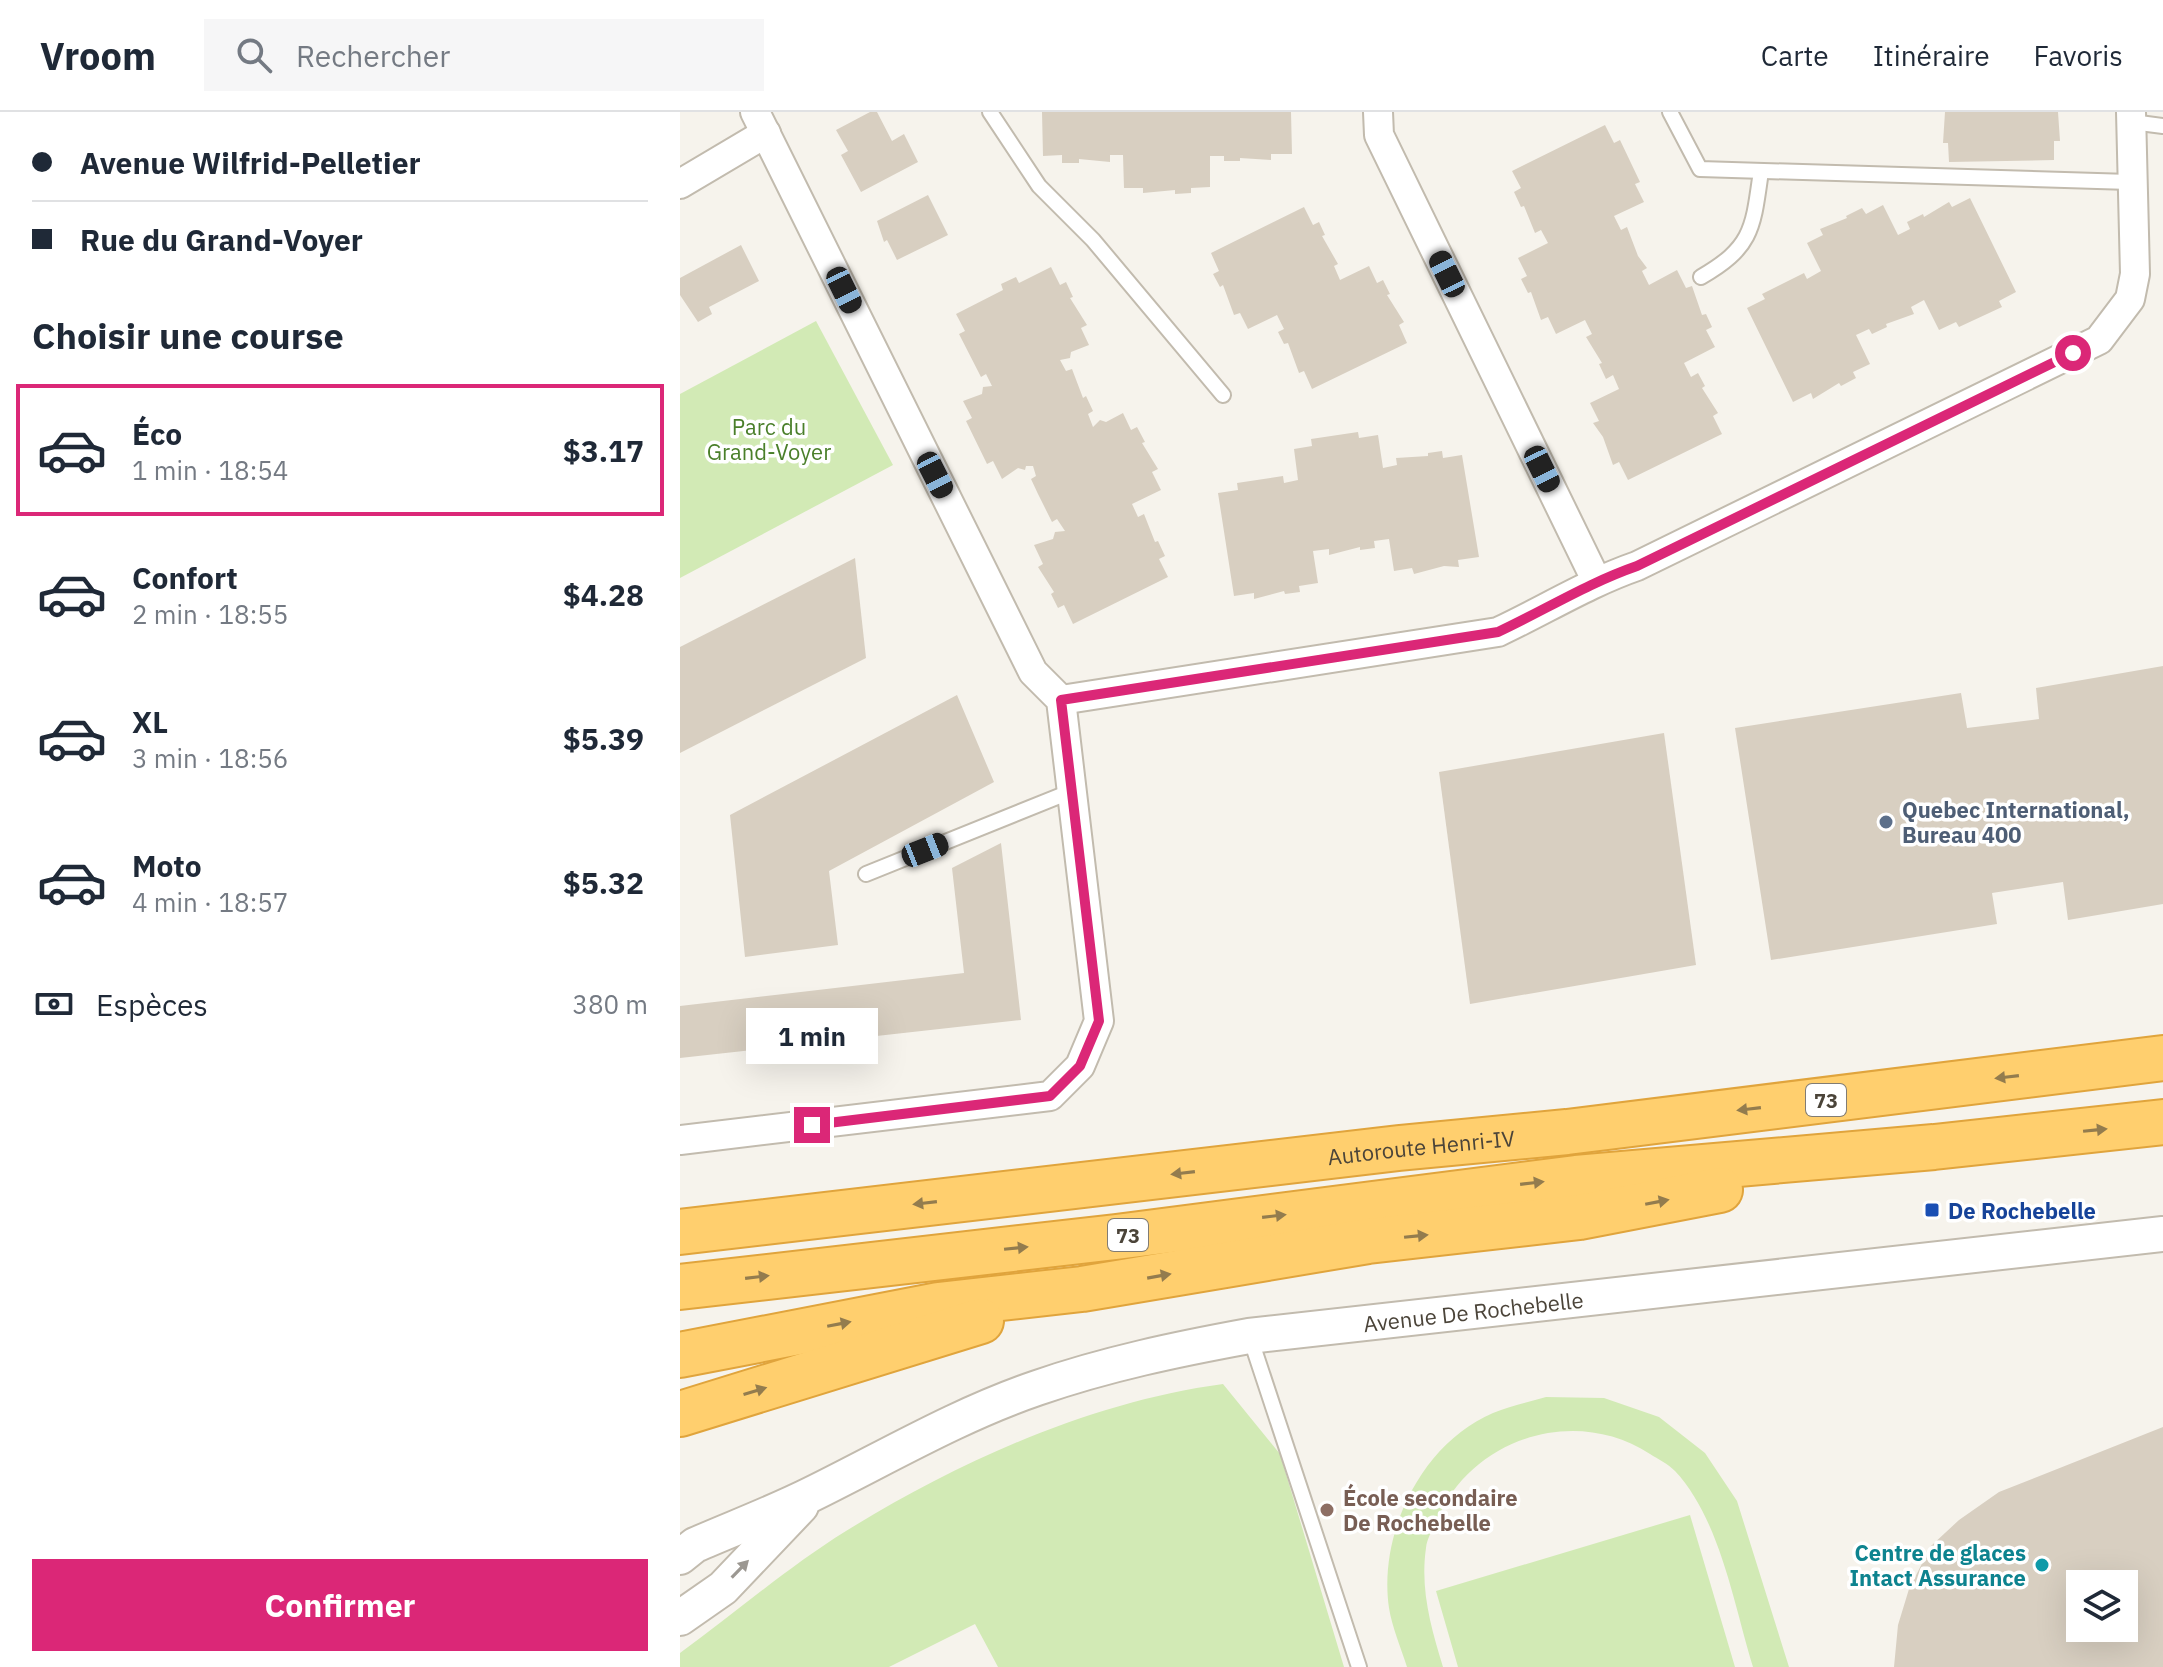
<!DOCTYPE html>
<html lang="fr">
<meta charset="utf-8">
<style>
body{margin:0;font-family:"IBM Plex Sans",sans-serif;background:#f6f6f7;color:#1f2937;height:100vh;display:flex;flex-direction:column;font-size:30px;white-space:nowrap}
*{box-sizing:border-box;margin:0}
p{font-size:26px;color:#747a83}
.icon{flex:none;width:44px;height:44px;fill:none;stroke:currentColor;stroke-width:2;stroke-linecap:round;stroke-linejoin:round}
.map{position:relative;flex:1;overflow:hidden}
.sheet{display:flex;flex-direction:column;background:#fff;width:680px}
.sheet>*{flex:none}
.banner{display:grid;align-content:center;height:176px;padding:0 32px;background:#fff}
.tools{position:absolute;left:1386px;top:1458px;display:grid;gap:16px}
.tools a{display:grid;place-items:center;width:72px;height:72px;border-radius:0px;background:#fff;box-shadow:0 8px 32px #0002;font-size:40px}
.end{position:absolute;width:36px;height:36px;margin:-18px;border:10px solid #db2777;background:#fff;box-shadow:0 0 0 4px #fff}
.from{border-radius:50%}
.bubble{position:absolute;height:56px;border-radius:0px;background:#fff;box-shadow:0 8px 32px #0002;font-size:26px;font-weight:700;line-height:56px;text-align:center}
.car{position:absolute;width:24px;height:48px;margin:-24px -12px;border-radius:10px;box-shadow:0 0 6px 2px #0007;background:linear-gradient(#222 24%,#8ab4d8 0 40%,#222 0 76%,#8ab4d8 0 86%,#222 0)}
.banner b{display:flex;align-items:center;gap:28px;height:76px;font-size:30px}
.banner b+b{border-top:2px solid #e0e1e3}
.banner i{width:20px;height:20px;background:#1f2937}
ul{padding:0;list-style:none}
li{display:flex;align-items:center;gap:24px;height:132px;margin:0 16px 12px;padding:0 16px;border:4px solid transparent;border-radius:0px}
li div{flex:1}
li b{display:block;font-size:30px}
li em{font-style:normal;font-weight:700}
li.on{border-color:#db2777}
li>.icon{width:72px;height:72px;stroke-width:1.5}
h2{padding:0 32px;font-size:36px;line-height:96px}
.pay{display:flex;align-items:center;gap:20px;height:88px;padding:0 32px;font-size:30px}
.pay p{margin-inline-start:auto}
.cta{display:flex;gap:16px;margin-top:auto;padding:16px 32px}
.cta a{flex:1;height:92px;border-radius:0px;background:#db2777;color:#fff;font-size:32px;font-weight:700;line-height:92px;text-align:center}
header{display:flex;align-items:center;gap:48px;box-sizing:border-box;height:112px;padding:0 40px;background:#fff;border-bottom:2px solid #e0e1e3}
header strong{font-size:38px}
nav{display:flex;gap:44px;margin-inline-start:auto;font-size:28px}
.search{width:560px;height:72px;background:#f6f6f7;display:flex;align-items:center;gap:20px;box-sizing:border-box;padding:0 28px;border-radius:0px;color:#747a83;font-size:30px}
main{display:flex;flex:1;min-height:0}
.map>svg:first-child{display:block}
.green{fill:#d2eab5}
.building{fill:#d8cfc1;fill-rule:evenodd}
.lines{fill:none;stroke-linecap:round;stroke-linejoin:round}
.service-casing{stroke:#c2bbae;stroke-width:18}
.minor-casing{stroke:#c2bbae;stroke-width:32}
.tertiary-casing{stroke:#c2bbae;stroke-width:38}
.motorway-casing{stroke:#e0a43c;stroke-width:48}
.service{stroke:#fff;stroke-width:14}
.minor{stroke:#fff;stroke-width:28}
.tertiary{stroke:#fff;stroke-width:34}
.motorway{stroke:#ffcf6e;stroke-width:44}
.oneway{fill:#937c4e}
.oneway2{fill:#9c9892}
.route{stroke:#db2777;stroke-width:10}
.service-dot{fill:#5c6f8a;stroke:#fff;stroke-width:3}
.transit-dot{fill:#1a4fb4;stroke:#fff;stroke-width:3}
.education-dot{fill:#8d6e63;stroke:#fff;stroke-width:3}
.culture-dot{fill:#0f9aa8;stroke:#fff;stroke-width:3}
.labels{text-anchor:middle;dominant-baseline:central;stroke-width:7;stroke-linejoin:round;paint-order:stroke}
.shield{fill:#fff;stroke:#817c74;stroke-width:2}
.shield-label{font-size:20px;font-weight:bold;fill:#4b4439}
.park-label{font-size:22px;fill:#4a7f2a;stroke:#fff}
.service-label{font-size:22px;font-weight:bold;fill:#4e5e75;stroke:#fff;text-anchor:start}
.street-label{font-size:22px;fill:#4b4439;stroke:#fff}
.transit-label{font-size:22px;font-weight:bold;fill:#164399;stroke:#fff;text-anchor:start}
.education-label{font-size:22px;font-weight:bold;fill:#785e54;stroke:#fff;text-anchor:start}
.culture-label{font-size:22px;font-weight:bold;fill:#0d838f;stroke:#fff;text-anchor:end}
</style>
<header>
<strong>Vroom</strong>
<div class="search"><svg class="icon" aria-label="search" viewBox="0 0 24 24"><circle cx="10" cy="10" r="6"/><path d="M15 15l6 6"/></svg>Rechercher</div>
<nav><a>Carte</a><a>Itinéraire</a><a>Favoris</a></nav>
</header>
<main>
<section class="sheet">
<div class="banner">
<b><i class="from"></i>Avenue Wilfrid-Pelletier</b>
<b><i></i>Rue du Grand-Voyer</b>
</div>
<h2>Choisir une course</h2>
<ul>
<li class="on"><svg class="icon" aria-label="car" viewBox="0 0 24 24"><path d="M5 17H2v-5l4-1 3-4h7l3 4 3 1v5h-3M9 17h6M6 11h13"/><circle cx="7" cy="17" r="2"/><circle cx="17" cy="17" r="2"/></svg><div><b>Éco</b><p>1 min · 18:54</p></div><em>$3.17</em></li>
<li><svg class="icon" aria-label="car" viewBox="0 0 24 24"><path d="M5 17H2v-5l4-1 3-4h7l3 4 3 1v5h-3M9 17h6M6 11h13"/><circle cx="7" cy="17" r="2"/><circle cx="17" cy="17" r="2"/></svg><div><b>Confort</b><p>2 min · 18:55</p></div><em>$4.28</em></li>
<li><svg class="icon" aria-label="car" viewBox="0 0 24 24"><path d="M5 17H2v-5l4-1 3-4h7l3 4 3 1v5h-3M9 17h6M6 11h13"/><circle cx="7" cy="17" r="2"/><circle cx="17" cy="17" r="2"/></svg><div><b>XL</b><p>3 min · 18:56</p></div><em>$5.39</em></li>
<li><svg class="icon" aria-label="car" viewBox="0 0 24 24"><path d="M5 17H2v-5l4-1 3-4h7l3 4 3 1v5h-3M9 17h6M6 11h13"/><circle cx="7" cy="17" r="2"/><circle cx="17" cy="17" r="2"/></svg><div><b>Moto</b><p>4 min · 18:57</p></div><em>$5.32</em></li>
</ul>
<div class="pay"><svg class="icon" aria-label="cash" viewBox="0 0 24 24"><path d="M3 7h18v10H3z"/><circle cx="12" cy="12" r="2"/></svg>Espèces<p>380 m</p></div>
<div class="cta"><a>Confirmer</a></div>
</section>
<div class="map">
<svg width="1483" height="1555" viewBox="0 0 1483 1555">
<rect width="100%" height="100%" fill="#f6f3ec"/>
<!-- green -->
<g class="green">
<path d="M136 209 213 353 0 466V282Z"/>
<path d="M543 1272 600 1342 664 1555H318L295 1512 209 1555H0V1541C55 1501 108 1455 166 1419 280 1349 410 1290 543 1272Z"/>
<path d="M866 1285 924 1286 979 1305 1025 1341 1057 1389 1109 1555H1073C1054 1493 1040 1407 995 1359 988 1352 978 1347 970 1342 895 1293 791 1326 757 1408 753 1417 747 1426 746 1436 740 1478 751 1515 763 1555H727C721 1536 712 1515 709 1496 698 1421 742 1331 813 1301 830 1294 849 1290 866 1285Z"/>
<path d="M1010 1403 1055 1555H778L756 1479Z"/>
</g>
<!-- building -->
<g class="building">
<path d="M190 0H197L212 29 224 22 238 50 181 80 161 43 168 39 156 18Z"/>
<path d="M362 0H611L612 42H591V48L560 46V49H544V44H530V75L511 76V81L495 82V78L463 81V76H444L443 43H430V50L399 47V51H382V43L363 44Z"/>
<path d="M1265 0H1378L1380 29H1374V48L1269 50 1268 31H1263Z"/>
<path d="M925 13 934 31 940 28 960 70 955 72 964 90 934 104 941 118 947 115 958 144 967 156 962 159 969 173 997 158 1006 176 1012 174 1022 203 1026 202 1032 215 1026 218 1035 235 1004 251 1011 265 1018 261 1025 274 1022 276 1038 301 1033 304 1042 322 948 368 939 350 933 353 923 325 913 311 919 309 910 291 939 277 933 263 926 267 919 252 922 251 906 225 912 222 905 208 876 222 868 205 861 208 851 180 848 181 841 167 847 164 838 146 868 131 861 118 855 121 844 94 841 95 834 80 841 76 832 59Z"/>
<path d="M248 83 268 123 217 148 207 128 204 130 197 109Z"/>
<path d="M1290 86 1336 180 1319 189 1322 195 1279 215 1276 210 1259 218 1244 188 1231 195 1234 202 1206 212 1207 215 1192 222 1189 217 1176 223 1190 252 1173 260 1176 266 1161 274 1159 271 1133 287 1131 281 1113 290 1067 196 1085 187 1082 182 1124 161 1127 167 1141 159 1127 131 1143 123 1140 117 1167 106 1166 104 1182 96 1186 102 1203 93 1218 123 1230 117 1227 110 1243 102 1244 105 1269 90 1272 95Z"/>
<path d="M624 95 633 113 639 110 645 123 642 124 658 152 654 154 660 168 689 154 697 171 703 168 710 182 707 183 724 210 719 213 727 231 632 277 624 259 619 261 608 231 604 232 598 220 604 217 597 203 568 217 560 201 554 203 543 173 540 175 533 162 539 159 531 141Z"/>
<path d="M61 133 79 169 29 195 32 202 18 210 0 183V166Z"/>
<path d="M371 155 380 173 386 170 393 185 390 186 407 213 401 216 409 233 391 240 390 246 380 248 386 259 392 257 403 286 406 284 413 299 408 302 413 315 420 308 426 310 443 301 451 318 457 315 465 330 462 331 478 357 472 360 481 378 452 392 458 405 464 402 475 430 478 429 485 444 479 447 488 465 393 512 384 493 378 496 371 482 374 480 358 455 363 452 354 433 373 427 375 420 385 419 377 407 372 410 358 382 351 367 356 364 353 354H346L345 358 338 356 322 367 313 349 307 352 286 309 292 306 283 289 302 282 303 275 312 274 306 262 301 265 279 222 285 219 276 202 323 178 321 172 336 165 339 171Z"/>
<path d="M678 320 679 326 698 323 703 356 717 353 716 346 748 344V341L762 339 763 346 782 343 799 445 778 448 779 455 764 454 734 462 732 456 714 459 709 427 694 429 695 436 680 438V435L649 443V437L633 439 638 471 619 474 620 480 605 482 604 479 574 487V481L554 484 538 381 558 378 557 371 603 364 604 371 618 368 614 337 632 334 631 327Z"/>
<path d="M175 446 186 546 0 641V535Z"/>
<path d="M1483 554V792L1388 808 1383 770 1312 781 1317 812 1091 848 1055 616 1281 581 1287 616 1359 607 1356 576Z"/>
<path d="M277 583 314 670 149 759 158 833 65 845 50 703Z"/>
<path d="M984 621 1016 853 790 892 759 660Z"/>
<path d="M321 731 341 908 0 946V894L284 861 272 756Z"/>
<path d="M1483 1315V1555H1214L1218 1513 1229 1477 1251 1434 1279 1408 1319 1380ZM1400 1472H1444V1516H1400Z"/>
</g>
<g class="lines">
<!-- service casing -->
<g class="service-casing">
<g id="service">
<path d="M310 0 359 74 413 128 543 283"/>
<path d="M990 0 1020 57 1450 70"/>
<path d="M1452 10 1483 14"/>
<path d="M1021 165C1073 135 1073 116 1081 59"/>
<path d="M186 762 392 679"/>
<path d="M570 1225 679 1555"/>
</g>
</g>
<!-- minor casing -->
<g class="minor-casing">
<g id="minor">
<path d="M698 0 699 23 916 468"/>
<path d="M0 72 86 21"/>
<path d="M381 588 818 520C865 498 908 471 957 454L1419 228 1450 187 1455 162 1451 0"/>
<path d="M0 1028 370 984 400 954 419 909 381 588 353 560 75 0"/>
</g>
</g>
<!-- tertiary casing -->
<g class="tertiary-casing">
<g id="tertiary">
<path id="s1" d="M0 1445 15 1433C54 1416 94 1401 132 1382 207 1345 278 1303 357 1276 426 1252 498 1237 569 1224L1483 1122"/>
<path d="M0 1506 43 1476 121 1394"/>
</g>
</g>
<!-- motorway casing -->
<g class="motorway-casing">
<g id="motorway">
<path id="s2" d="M0 1120 719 1036 887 1020 1483 946"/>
<path d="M0 1175 436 1125 896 1066 1254 1035 1483 1010"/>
<path d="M0 1243 258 1193 402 1177 688 1129 900 1105 1040 1078"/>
<path d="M0 1302 301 1209"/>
</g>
</g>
<!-- service -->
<use href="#service" class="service"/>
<!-- minor -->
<use href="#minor" class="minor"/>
<!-- tertiary -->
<use href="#tertiary" class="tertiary"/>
<!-- motorway -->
<use href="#motorway" class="motorway"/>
</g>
<!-- one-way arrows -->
<defs><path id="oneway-solid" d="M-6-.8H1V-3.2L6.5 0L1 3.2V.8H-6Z" transform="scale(2)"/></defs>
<g class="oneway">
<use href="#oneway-solid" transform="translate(1327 965) rotate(173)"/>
<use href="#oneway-solid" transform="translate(1069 997) rotate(173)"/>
<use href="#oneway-solid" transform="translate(1415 1018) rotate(-6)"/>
<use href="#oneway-solid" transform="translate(503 1061) rotate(173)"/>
<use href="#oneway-solid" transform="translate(852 1071) rotate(-7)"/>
<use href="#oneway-solid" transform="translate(977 1090) rotate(-11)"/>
<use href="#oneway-solid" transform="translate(245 1091) rotate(173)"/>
<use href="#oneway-solid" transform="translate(594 1104) rotate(-7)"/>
<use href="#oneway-solid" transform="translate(736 1124) rotate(-6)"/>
<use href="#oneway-solid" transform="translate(336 1136) rotate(-6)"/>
<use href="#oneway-solid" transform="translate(479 1164) rotate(-10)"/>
<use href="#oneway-solid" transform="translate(77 1165) rotate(-7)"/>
<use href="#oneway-solid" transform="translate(159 1212) rotate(-11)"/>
<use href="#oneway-solid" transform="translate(75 1279) rotate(-17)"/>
</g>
<use class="oneway2" href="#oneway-solid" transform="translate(60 1457) rotate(-46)"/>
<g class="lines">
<!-- route -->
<path class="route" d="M132 1013 370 984 400 954 419 909 381 588 818 520C865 498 908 471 957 454L1393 241"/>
</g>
<!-- markers -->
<circle class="service-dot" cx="1206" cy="710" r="8"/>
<rect class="transit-dot" x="1244" y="1090" width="16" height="16" rx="4"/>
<circle class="education-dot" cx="647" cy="1398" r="8"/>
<circle class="culture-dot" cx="1362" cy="1453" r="8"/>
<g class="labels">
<!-- shield labels -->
<g class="shield">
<rect x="1126" y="972" width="40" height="32" rx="6"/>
<rect x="428" y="1107" width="40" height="32" rx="6"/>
</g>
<g class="shield-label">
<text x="1146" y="988">73</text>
<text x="448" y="1123">73</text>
</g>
<!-- park labels -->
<g class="park-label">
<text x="89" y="314">Parc du<tspan x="89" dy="25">Grand-Voyer</tspan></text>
</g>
<!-- service labels -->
<g class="service-label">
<text x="1222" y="697">Quebec International,<tspan x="1222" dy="25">Bureau 400</tspan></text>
</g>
<!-- street labels -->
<g class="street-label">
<text stroke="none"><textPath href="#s2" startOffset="746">Autoroute Henri-IV</textPath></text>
<text stroke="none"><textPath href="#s1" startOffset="840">Avenue De Rochebelle</textPath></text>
</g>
<!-- transit labels -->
<g class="transit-label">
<text x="1268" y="1098">De Rochebelle</text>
</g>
<!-- education labels -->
<g class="education-label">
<text x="663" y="1385">École secondaire<tspan x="663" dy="25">De Rochebelle</tspan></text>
</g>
<!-- culture labels -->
<g class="culture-label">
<text x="1346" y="1440">Centre de glaces<tspan x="1346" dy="25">Intact Assurance</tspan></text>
</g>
</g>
</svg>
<div class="tools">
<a><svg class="icon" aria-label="layers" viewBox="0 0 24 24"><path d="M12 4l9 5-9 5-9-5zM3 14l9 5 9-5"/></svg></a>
</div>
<i class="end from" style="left:1393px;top:241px"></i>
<i class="end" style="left:132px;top:1013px"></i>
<div class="bubble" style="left:66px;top:896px;width:132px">1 min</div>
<i class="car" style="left:767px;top:162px;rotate:334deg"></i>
<i class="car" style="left:164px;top:178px;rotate:154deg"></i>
<i class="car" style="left:862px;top:357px;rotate:154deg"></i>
<i class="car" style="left:255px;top:363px;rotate:153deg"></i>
<i class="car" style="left:245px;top:738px;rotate:68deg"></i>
</div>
</main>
